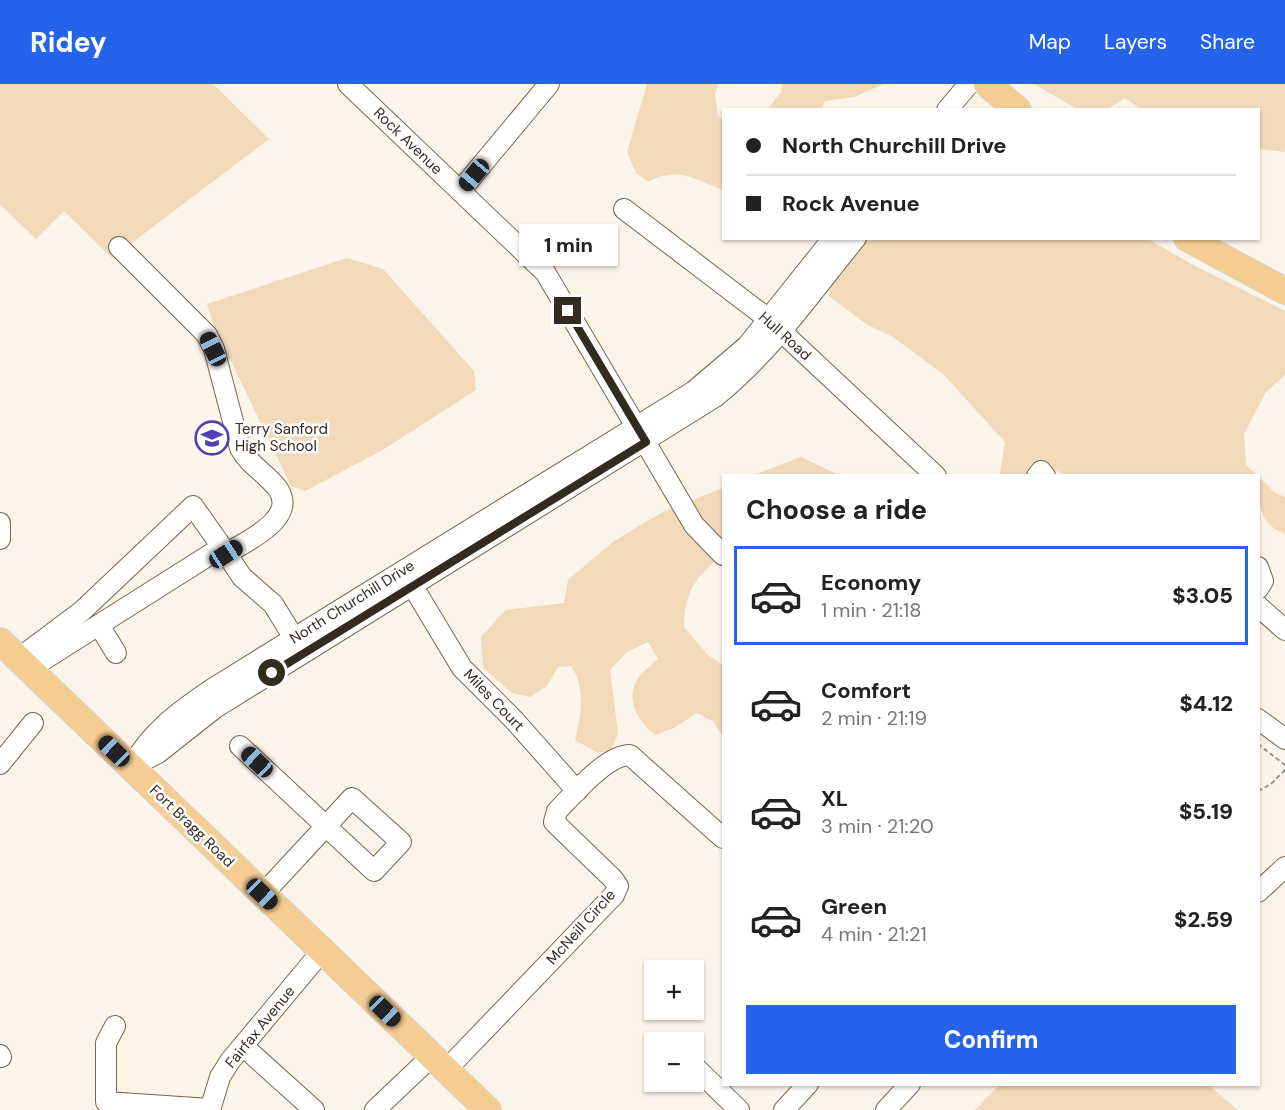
<!DOCTYPE html>
<meta charset="utf-8">
<style>
body{margin:0;font-family:"DM Sans",sans-serif;background:#f2f2f2;color:#222;height:100vh;display:flex;flex-direction:column;font-size:22px;white-space:nowrap}
*{box-sizing:border-box;margin:0}
p{font-size:20px;color:#767676}
.icon{flex:none;width:33px;height:33px;fill:none;stroke:currentColor;stroke-width:2;stroke-linecap:round;stroke-linejoin:round}
.map{position:relative;flex:1;overflow:hidden}
.details{position:absolute;left:722px;top:390px;width:538px;height:612px;display:flex;flex-direction:column;background:#fff;border-radius:0px;box-shadow:0 2px 4px #0004}
.details>*{flex:none}
.banner{position:absolute;left:722px;top:24px;width:538px;height:132px;border-radius:0px;box-shadow:0 2px 4px #0004;display:grid;align-content:center;height:132px;padding:0 24px;background:#fff}
.controls{position:absolute;left:644px;top:876px;display:grid;gap:12px}
.controls a{display:grid;place-items:center;width:60px;height:60px;border-radius:0px;background:#fff;box-shadow:0 2px 4px #0004;font-size:30px}
.end{position:absolute;width:27px;height:27px;margin:-14px;border:8px solid #332b20;background:#fff;box-shadow:0 0 0 3px #fff}
.from{border-radius:50%}
.bubble{position:absolute;height:42px;border-radius:0px;background:#fff;box-shadow:0 2px 4px #0004;font-size:20px;font-weight:800;line-height:42px;text-align:center}
.car{position:absolute;width:18px;height:36px;margin:-18px -9px;border-radius:8px;box-shadow:0 0 4px 2px #0007;background:linear-gradient(#222 24%,#8ab4d8 0 40%,#222 0 76%,#8ab4d8 0 86%,#222 0)}
.banner b{display:flex;align-items:center;gap:21px;height:57px;font-size:22px}
.banner b+b{border-top:2px solid #e0e0e0}
.banner i{width:15px;height:15px;background:#222}
ul{padding:0;list-style:none}
li{display:flex;align-items:center;gap:18px;height:99px;margin:0 12px 9px;padding:0 12px;border:3px solid transparent;border-radius:0px}
li div{flex:1}
li b{display:block;font-size:22px}
li em{font-style:normal;font-weight:800}
li.active{border-color:#2563eb}
li>.icon{width:54px;height:54px;stroke-width:1.5}
h2{padding:0 24px;font-size:27px;line-height:72px}
.primary-button{display:flex;gap:12px;margin-top:auto;padding:12px 24px}
.primary-button a{flex:1;height:69px;border-radius:0px;background:#2563eb;color:#fff;font-size:24px;font-weight:800;line-height:69px;text-align:center}
header{display:flex;align-items:center;gap:36px;box-sizing:border-box;height:84px;padding:0 30px;background:#2563eb;color:#fff}
header strong{font-size:28px}
nav{display:flex;gap:33px;margin-inline-start:auto;font-size:21px}
.map>svg:first-child{display:block}
.green{fill:#f2d9b9}
.lines{fill:none;stroke-linecap:round;stroke-linejoin:round}
.minor-casing{stroke:#79664d;stroke-width:22}
.major-casing{stroke:#d6d5d2;stroke-width:28}
.path{stroke:#9c9388;stroke-width:2;stroke-dasharray:4.5 3;stroke-linecap:butt}
.minor{stroke:#fff;stroke-width:20}
.major{stroke:#f5cd92;stroke-width:26}
.route{stroke:#332b20;stroke-width:8}
.labels{text-anchor:middle;dominant-baseline:central;stroke-width:5;stroke-linejoin:round;paint-order:stroke}
.street-label{font-size:15px;fill:#332b20;stroke:#fff}
.poi-label{font-size:15px;fill:#332b20;stroke:#fff;text-anchor:start}
</style>
<header>
<strong>Ridey</strong>
<nav><a>Map</a><a>Layers</a><a>Share</a></nav>
</header>
<div class="map">
<svg width="1285" height="1026" viewBox="0 0 1285 1026">
<rect width="100%" height="100%" fill="#fdf4e9"/>
<!-- green -->
<g class="green">
<path d="M0 0H213L269 55 112 174 64 127 36 155 0 120Z"/>
<path d="M647 0H718L715 11 718 32 723 35V106C694 96 679 81 648 98L636 89 627 68Z"/>
<path d="M782 0H884L854 13 825 17 822 25H768L781 8Z"/>
<path d="M1034 0H1285V68L1259 65 1258 26 1141 25 1125 14 1108 25H1077Z"/>
<path d="M859 155H1148L1195 182 1285 227V291L1266 308 1244 350 1246 381 1257 391 1067 392C1054 384 1038 381 1025 391H1000L1005 358 943 290 893 253 866 240 829 212 834 189Z"/>
<path d="M347 174 383 185 474 287 476 306 381 367 305 407 291 402 230 275 225 277 207 220Z"/>
<path d="M801 373 839 391H754Z"/>
<path d="M1259 393 1274 408 1285 413V450C1258 440 1258 418 1259 393Z"/>
<path d="M723 404V471C695 492 685 508 684 543L708 571 723 581V653L714 638 697 629 674 644 655 651C639 639 625 616 637 596 641 588 652 581 658 575L648 558 627 568 610 586 618 650 610 668H596L575 656C581 632 586 603 571 582L558 583 546 603 530 613 512 609 483 584 481 553 506 526 564 519 568 496 613 458 642 440 667 426Z"/>
<path d="M999 1001H1209L1238 1026H975Z"/>
</g>
<g class="lines">
<!-- minor casing -->
<g class="minor-casing">
<g id="minor">
<path d="M348 0 545 188 694 441 723 471"/>
<path d="M947 26 969 0"/>
<path d="M460 107 549 0"/>
<path d="M624 125 767 234 936 392"/>
<path d="M119 163 207 251 214 265 240 364C249 381 267 390 278 405 298 435 246 457 226 470"/>
<path d="M1037 392 1041 387 1045 392"/>
<path d="M0 439V455"/>
<path d="M222 463 242 493 273 520 294 554"/>
<path d="M1258 483 1263 497 1258 505"/>
<path d="M406 491 462 584 514 636 577 707"/>
<path d="M1258 522 1285 546"/>
<path d="M99 541 116 569"/>
<path d="M18 575 82 527 193 422 222 463 29 585"/>
<path d="M1258 635 1285 655"/>
<path d="M240 662 374 787 401 758 352 714 263 810"/>
<path d="M0 680 33 639"/>
<path d="M131 683 158 669 215 624 715 313C771 268 810 210 856 154"/>
<path d="M131 683C152 647 178 628 212 605L694 307 747 262 833 154"/>
<path d="M1258 808 1285 783"/>
<path d="M115 942 106 959V1018L210 1025"/>
<path d="M243 962 314 1026"/>
<path d="M0 971 1 973"/>
<path d="M693 981 739 1026"/>
<path d="M446 986 614 811 618 802 613 795 554 738 557 727C574 710 606 671 630 671L723 754"/>
<path d="M210 1026 220 993 230 977 322 867"/>
<path d="M375 1026 432 972"/>
<path d="M784 1026 808 1000"/>
<path d="M886 1026 910 1000"/>
</g>
</g>
<!-- major casing -->
<g class="major-casing">
<g id="major">
<path d="M987 0 1018 26"/>
<path d="M1187 154 1285 207"/>
<path d="M0 557 488 1026"/>
</g>
</g>
<!-- path -->
<g class="path">
<path d="M1258 660 1285 681"/>
<path d="M1258 707 1271 700 1285 686"/>
</g>
<!-- minor -->
<use href="#minor" class="minor"/>
<!-- major -->
<use href="#major" class="major"/>
</g>
<g class="lines">
<!-- route -->
<path class="route" d="M272 589 646 358 568 227"/>
</g>
<!-- icons -->
<defs>
<g id="school-ring" transform="scale(1.725)"><circle r="9.5" fill="#fff" stroke="#513fb7" stroke-width="1.5"/><path d="M0-5L7-2L0 1L-7-2ZM-4 1L0 2.5L4 1V4Q0 6-4 4Z" fill="#513fb7"/></g>
</defs>
<g fill-rule="evenodd">
<use href="#school-ring" x="212" y="354"/>
</g>
<g class="labels">
<!-- street labels -->
<g class="street-label">
<text transform="translate(408 57) rotate(44)">Rock Avenue</text>
<text transform="translate(785 252) rotate(42)">Hull Road</text>
<text transform="translate(352 518) rotate(-32)">North Churchill Drive</text>
<text transform="translate(494 616) rotate(46)">Miles Court</text>
<text transform="translate(192 742) rotate(44)">Fort Bragg Road</text>
<text transform="translate(581 843) rotate(-48)">McNeill Circle</text>
<text transform="translate(260 943) rotate(-51)">Fairfax Avenue</text>
</g>
<!-- poi labels -->
<g class="poi-label">
<text x="235" y="345">Terry Sanford<tspan x="235" dy="17">High School</tspan></text>
</g>
</g>
</svg>
<div class="controls">
<a>+</a>
<a>−</a>
</div>
<i class="end from" style="left:272px;top:589px"></i>
<i class="end" style="left:568px;top:227px"></i>
<div class="bubble" style="left:519px;top:140px;width:99px">1 min</div>
<i class="car" style="left:474px;top:91px;rotate:220deg"></i>
<i class="car" style="left:213px;top:265px;rotate:334deg"></i>
<i class="car" style="left:226px;top:470px;rotate:57deg"></i>
<i class="car" style="left:114px;top:667px;rotate:314deg"></i>
<i class="car" style="left:257px;top:678px;rotate:313deg"></i>
<i class="car" style="left:262px;top:810px;rotate:134deg"></i>
<i class="car" style="left:385px;top:927px;rotate:134deg"></i>
<div class="banner">
<b><i class="from"></i>North Churchill Drive</b>
<b><i></i>Rock Avenue</b>
</div>
<section class="details">
<h2>Choose a ride</h2>
<ul>
<li class="active"><svg class="icon" aria-label="car" viewBox="0 0 24 24"><path d="M5 17H2v-5l4-1 3-4h7l3 4 3 1v5h-3M9 17h6M6 11h13"/><circle cx="7" cy="17" r="2"/><circle cx="17" cy="17" r="2"/></svg><div><b>Economy</b><p>1 min · 21:18</p></div><em>$3.05</em></li>
<li><svg class="icon" aria-label="car" viewBox="0 0 24 24"><path d="M5 17H2v-5l4-1 3-4h7l3 4 3 1v5h-3M9 17h6M6 11h13"/><circle cx="7" cy="17" r="2"/><circle cx="17" cy="17" r="2"/></svg><div><b>Comfort</b><p>2 min · 21:19</p></div><em>$4.12</em></li>
<li><svg class="icon" aria-label="car" viewBox="0 0 24 24"><path d="M5 17H2v-5l4-1 3-4h7l3 4 3 1v5h-3M9 17h6M6 11h13"/><circle cx="7" cy="17" r="2"/><circle cx="17" cy="17" r="2"/></svg><div><b>XL</b><p>3 min · 21:20</p></div><em>$5.19</em></li>
<li><svg class="icon" aria-label="car" viewBox="0 0 24 24"><path d="M5 17H2v-5l4-1 3-4h7l3 4 3 1v5h-3M9 17h6M6 11h13"/><circle cx="7" cy="17" r="2"/><circle cx="17" cy="17" r="2"/></svg><div><b>Green</b><p>4 min · 21:21</p></div><em>$2.59</em></li>
</ul>
<div class="primary-button"><a>Confirm</a></div>
</section>
</div>
